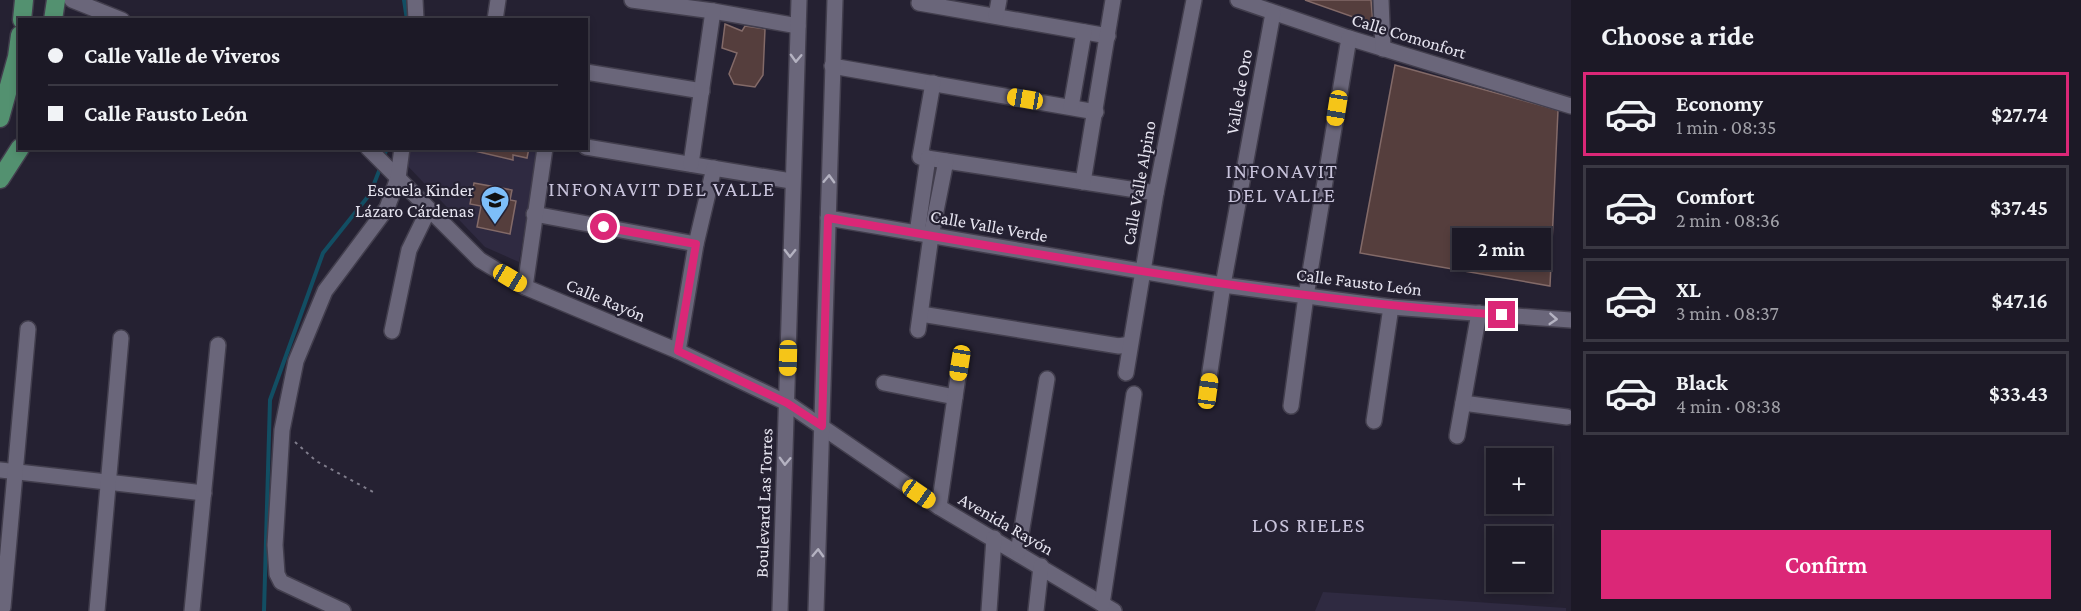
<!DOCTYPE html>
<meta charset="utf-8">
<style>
body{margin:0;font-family:"Crimson Pro",serif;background:#292632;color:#f1f3f6;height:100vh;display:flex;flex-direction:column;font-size:22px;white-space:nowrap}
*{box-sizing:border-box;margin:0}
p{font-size:20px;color:#a0a0a7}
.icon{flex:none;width:33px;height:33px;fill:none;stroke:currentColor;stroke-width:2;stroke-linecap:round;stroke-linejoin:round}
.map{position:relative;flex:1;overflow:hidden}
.panel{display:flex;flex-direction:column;background:#1c1926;width:510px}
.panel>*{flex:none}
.guide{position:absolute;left:18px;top:18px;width:570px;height:132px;border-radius:0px;box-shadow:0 3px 9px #0003,0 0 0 2px #3a3843;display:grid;align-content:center;height:132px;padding:0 30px;background:#1c1926}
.buttons{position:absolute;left:1486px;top:448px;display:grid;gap:12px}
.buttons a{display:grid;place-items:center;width:66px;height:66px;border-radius:0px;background:#1c1926;box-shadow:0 3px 9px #0003,0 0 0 2px #3a3843;font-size:30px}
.end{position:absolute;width:27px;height:27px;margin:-14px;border:8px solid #db2777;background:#fff;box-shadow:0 0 0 3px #fff}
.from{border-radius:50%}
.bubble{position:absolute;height:42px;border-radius:0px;background:#1c1926;box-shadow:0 3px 9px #0003,0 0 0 2px #3a3843;font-size:20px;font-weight:600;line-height:42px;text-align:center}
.car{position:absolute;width:18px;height:36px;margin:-18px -9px;border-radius:8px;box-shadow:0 0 4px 2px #0007;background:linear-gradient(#f5c518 24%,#345 0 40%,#f5c518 0 76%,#345 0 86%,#f5c518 0)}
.guide b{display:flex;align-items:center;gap:21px;height:57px;font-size:22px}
.guide b+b{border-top:2px solid #3a3843}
.guide i{width:15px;height:15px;background:#f1f3f6}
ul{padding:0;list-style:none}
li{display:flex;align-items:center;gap:18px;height:84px;margin:0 12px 9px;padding:0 18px;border:3px solid #3a3843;border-radius:0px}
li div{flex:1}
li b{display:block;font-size:22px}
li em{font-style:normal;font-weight:600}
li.current{border-color:#db2777}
li>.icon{width:54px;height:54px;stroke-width:1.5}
h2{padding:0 30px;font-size:27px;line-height:72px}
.primary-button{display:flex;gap:12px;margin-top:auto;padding:12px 30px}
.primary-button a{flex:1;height:69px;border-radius:0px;background:#db2777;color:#fff;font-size:24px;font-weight:600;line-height:69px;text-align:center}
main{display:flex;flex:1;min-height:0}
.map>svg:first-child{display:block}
.built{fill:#2f2a41}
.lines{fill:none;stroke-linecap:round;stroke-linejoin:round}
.stream{stroke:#124e63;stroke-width:4}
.building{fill:#553e3d;stroke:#836a68;stroke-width:1.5}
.minor-casing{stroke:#423e4d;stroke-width:18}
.major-casing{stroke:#423e4d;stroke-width:21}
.path{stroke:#7f7c8b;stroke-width:2;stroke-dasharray:3 4.5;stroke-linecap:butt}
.minor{stroke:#6a667a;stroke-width:15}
.major{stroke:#539170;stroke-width:18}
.oneway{stroke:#b4b2c1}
.route{stroke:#db2777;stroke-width:8}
.labels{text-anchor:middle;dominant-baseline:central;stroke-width:4.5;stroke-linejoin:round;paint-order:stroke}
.street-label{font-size:18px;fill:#e6e4f0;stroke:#252132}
.poi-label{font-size:18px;fill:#e6e4f0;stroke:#252132;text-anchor:end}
.quarter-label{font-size:21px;letter-spacing:1.5px;fill:#c8c3db;stroke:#252132}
</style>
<main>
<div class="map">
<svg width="1571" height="611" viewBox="0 0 1571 611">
<rect width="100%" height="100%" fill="#252132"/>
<!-- built -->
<g class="built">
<path d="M404 149H538L519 262 485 247 402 160Z"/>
<path d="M1323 592 1566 608V611H1315Z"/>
</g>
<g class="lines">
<!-- stream -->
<g class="stream">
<path d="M404 0 407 20"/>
<path d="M383 159 387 148"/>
<path d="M264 611 270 400 323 253 370 194 381 166"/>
</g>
</g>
<!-- building -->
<g class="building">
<path d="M1305 0H1371L1373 24Z"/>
<path d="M725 24 742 31 745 26 765 29 763 75 755 87 734 84 729 74 737 53 722 48Z"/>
<path d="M1395 65 1558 110 1550 286 1360 253Z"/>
<path d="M462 148H529L527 158 513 155V160Z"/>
<path d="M474 183 512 190 510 200 516 201 510 234 477 227 481 206 470 204Z"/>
</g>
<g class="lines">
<!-- minor casing -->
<g class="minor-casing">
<g id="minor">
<path d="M72 0 122 20"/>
<path d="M415 0 416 20"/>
<path d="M632 0 713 11 798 26"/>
<path d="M920 0 919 3 1108 36"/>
<path d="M1238 0 1349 38 1571 106"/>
<path d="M1381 0 1383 49"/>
<path d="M996 16 999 0"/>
<path d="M495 20 498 0"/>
<path d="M832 66 1096 112"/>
<path d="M586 72 702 91"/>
<path d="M933 83 920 157 1156 193"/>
<path d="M1071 107 1084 32"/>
<path d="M586 147 791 181"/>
<path d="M368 148 480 260 525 287 678 351 787 403 939 507 1114 611"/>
<path d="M691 164 713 11"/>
<path d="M1083 182 1113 0"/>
<path d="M534 214 696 244"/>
<path d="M828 218 1223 285 1391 307 1571 320"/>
<path d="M917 233 928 158"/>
<path d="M525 287 545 148"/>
<path d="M921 314 1119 346 1130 344"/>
<path d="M918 330 931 236 946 161"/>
<path d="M392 331 409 250 428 211"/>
<path d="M678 351 696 244 714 168"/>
<path d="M1126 373 1156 193 1194 0"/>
<path d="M884 383 955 397"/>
<path d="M1207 391 1223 285 1273 13"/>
<path d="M1463 403 1567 417"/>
<path d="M1291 406 1306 296 1349 38"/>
<path d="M1374 421 1391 307"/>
<path d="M1457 436 1479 313"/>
<path d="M0 470 204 493"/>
<path d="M939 507 960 363"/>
<path d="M1018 552 1047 379"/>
<path d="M1102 604 1134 394"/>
<path d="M3 607 28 329"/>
<path d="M97 611 121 338"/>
<path d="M192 611 218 345"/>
<path d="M343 611 281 582 277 574 275 545 282 430 296 361 325 291 387 208 398 178 402 148"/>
<path d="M780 611 799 0"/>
<path d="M816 611 835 0"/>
<path d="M989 611 994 538"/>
<path d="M1036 611 1041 566"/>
</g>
</g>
<!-- major casing -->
<g class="major-casing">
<g id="major">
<path d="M22 20 24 0"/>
<path d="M53 20 56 0"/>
<path d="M0 118 17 57 20 35"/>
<path d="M0 179 20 148"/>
</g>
</g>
<!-- path -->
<path class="path" d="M295 442 316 461 375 493"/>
<!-- minor -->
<use href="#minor" class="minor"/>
<!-- major -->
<use href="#major" class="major"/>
</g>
<!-- one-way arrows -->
<defs><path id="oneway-chevron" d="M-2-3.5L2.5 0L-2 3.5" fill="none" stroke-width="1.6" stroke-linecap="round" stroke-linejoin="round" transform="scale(1.5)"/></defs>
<g class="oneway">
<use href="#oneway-chevron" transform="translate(796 58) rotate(92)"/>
<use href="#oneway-chevron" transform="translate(829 179) rotate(-88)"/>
<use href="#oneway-chevron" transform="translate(790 253) rotate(91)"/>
<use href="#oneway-chevron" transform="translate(1553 319) rotate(4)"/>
<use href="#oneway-chevron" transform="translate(785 461) rotate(92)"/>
<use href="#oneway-chevron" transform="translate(818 553) rotate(-88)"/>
</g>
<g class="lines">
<!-- route -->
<path class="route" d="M604 227 696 244 678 351 787 403 822 426 828 218C1052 256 1275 299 1502 315"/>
</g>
<!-- icons -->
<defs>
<g id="school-pin" transform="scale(1.5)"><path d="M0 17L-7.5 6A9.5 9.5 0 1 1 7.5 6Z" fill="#7dbef9" stroke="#252132"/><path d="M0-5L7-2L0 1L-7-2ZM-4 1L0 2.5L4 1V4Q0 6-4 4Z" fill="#111"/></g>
</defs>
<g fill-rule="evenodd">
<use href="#school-pin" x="495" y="200"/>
</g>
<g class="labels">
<!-- street labels -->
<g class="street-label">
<text transform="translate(1409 36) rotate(17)">Calle Comonfort</text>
<text transform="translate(1239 92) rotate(-80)">Valle de Oro</text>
<text transform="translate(1139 183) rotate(-80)">Calle Valle Alpino</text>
<text transform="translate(989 226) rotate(10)">Calle Valle Verde</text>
<text transform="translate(1359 282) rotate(7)">Calle Fausto León</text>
<text transform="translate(606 300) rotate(23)">Calle Rayón</text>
<text transform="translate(764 503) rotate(-88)">Boulevard Las Torres</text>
<text transform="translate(1006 524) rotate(30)">Avenida Rayón</text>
</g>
<!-- poi labels -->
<g class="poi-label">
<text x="474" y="190">Escuela Kinder<tspan x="474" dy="21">Lázaro Cárdenas</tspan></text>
</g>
<!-- quarter labels -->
<g class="quarter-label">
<text x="1282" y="171">INFONAVIT<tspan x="1282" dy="24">DEL VALLE</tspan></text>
<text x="662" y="189">INFONAVIT DEL VALLE</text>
<text x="1309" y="525">LOS RIELES</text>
</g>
</g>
</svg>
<div class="buttons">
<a>+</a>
<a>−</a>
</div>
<i class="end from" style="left:604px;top:227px"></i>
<i class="end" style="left:1502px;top:315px"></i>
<div class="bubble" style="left:1452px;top:228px;width:99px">2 min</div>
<i class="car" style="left:1025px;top:99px;rotate:280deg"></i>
<i class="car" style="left:1337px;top:108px;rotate:189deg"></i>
<i class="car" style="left:510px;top:278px;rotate:121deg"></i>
<i class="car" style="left:788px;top:358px;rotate:181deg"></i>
<i class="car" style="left:960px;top:363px;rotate:189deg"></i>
<i class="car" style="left:1208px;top:391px;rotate:8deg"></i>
<i class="car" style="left:919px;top:494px;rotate:125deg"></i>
<div class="guide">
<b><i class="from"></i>Calle Valle de Viveros</b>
<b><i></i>Calle Fausto León</b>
</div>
</div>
<section class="panel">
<h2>Choose a ride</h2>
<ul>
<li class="current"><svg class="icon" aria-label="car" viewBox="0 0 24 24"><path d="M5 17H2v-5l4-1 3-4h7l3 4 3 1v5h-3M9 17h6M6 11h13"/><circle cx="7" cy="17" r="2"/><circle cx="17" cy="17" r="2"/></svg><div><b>Economy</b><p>1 min · 08:35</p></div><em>$27.74</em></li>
<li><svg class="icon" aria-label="car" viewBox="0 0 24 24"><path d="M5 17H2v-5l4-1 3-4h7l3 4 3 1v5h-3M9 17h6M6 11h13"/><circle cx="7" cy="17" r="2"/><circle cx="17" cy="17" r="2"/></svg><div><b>Comfort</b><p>2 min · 08:36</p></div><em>$37.45</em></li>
<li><svg class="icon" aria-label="car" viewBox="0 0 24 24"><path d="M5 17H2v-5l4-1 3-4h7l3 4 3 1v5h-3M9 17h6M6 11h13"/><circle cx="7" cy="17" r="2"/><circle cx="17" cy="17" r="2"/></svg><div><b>XL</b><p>3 min · 08:37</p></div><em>$47.16</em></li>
<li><svg class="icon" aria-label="car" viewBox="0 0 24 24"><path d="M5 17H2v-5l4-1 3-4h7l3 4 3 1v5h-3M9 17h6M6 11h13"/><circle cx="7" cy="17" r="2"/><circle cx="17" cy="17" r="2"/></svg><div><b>Black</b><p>4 min · 08:38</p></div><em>$33.43</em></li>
</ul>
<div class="primary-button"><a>Confirm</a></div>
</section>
</main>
